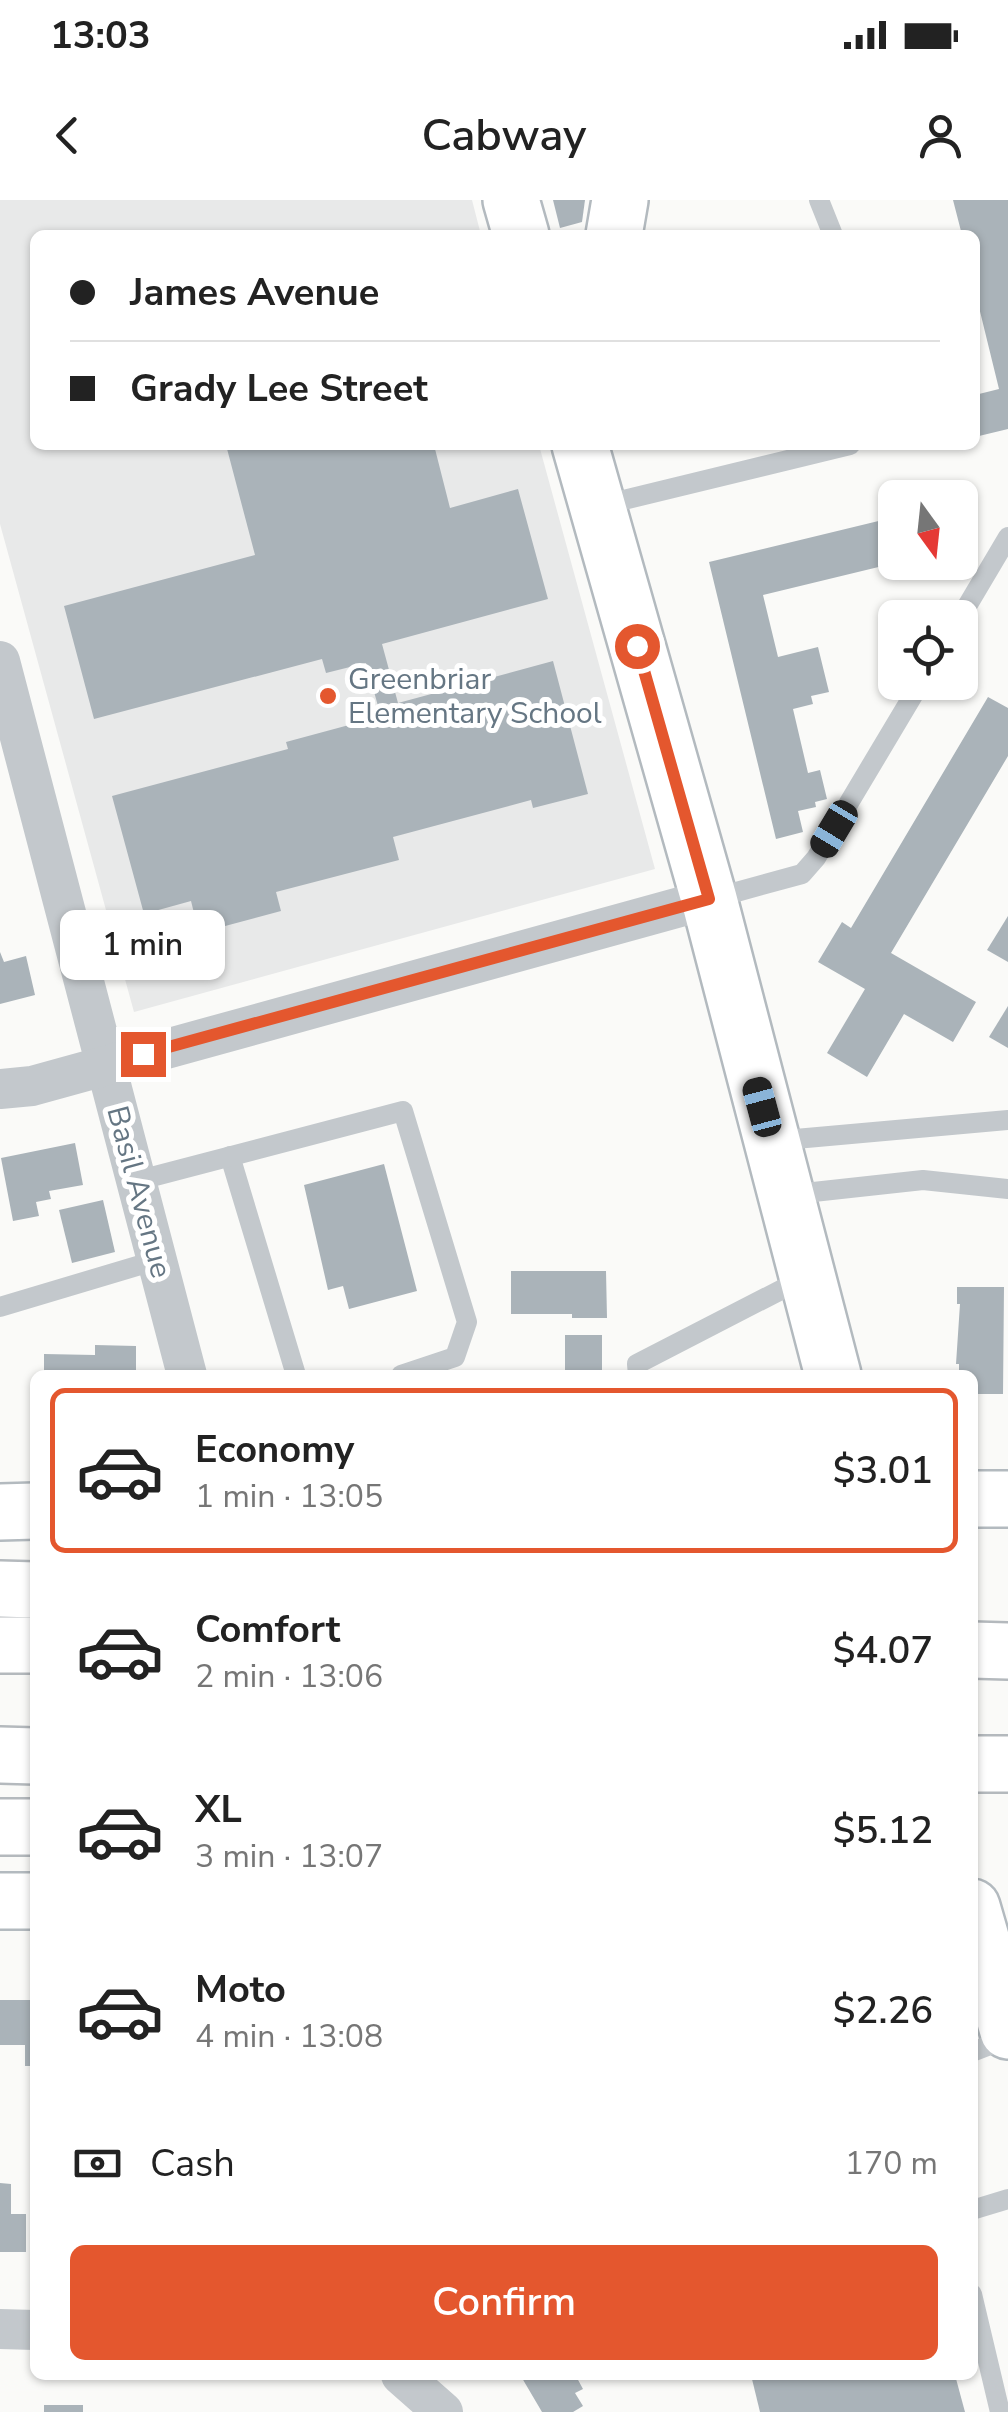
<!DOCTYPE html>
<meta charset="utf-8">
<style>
body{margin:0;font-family:"Nunito Sans",sans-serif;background:#f6f6f6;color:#222;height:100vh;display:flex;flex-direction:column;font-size:38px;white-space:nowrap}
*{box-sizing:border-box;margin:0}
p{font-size:32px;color:#767676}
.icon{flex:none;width:55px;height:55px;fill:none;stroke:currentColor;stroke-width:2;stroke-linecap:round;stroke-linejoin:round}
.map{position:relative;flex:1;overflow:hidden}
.details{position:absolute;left:30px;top:1170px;width:948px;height:1010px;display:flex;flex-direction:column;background:#fff;border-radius:15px;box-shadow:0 2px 8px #0004}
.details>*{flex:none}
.top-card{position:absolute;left:30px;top:30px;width:950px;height:220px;border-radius:15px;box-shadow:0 2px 8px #0004;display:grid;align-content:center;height:220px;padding:0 40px;background:#fff}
.needle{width:65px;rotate:165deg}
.buttons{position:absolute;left:878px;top:280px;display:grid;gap:20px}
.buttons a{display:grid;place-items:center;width:100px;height:100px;border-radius:15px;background:#fff;box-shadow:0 2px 8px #0004;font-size:50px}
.end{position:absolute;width:45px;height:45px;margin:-22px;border:12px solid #e4572e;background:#fff;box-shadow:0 0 0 5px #fff}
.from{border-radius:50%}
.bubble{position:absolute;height:70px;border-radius:15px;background:#fff;box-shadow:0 2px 8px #0004;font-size:32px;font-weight:600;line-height:70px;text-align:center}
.car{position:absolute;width:30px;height:60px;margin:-30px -15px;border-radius:12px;box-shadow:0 0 8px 2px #0007;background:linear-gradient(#222 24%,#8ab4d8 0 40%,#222 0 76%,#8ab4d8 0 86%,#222 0)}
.top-card b{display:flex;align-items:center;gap:35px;height:95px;font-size:38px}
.top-card b+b{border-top:2px solid #e0e0e0}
.top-card i{width:25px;height:25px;background:#222}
ul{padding:18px 0 0;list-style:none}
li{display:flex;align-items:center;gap:30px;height:165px;margin:0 20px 15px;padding:0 20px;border:5px solid transparent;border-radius:15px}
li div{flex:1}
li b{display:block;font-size:38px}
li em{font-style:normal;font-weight:600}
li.selected{border-color:#e4572e}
li>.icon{width:90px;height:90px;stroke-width:1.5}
.pay{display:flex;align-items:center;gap:25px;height:110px;padding:0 40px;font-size:38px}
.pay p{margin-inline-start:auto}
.primary-button{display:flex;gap:20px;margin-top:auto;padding:20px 40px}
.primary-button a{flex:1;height:115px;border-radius:15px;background:#e4572e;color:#fff;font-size:40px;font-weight:600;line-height:115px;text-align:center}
.status{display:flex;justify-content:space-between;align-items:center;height:70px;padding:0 50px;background:#fff;direction:ltr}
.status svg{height:28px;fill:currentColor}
header{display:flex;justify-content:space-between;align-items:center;height:130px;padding:0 40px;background:#fff;font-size:45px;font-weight:600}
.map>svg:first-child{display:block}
.built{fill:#e8e9e9}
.building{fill:#aab3b9}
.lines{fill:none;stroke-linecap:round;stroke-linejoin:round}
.secondary-casing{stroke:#b3babf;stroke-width:60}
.highway-casing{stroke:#b4b9bd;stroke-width:60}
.lane{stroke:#c3c8cc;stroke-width:20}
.street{stroke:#c3c8cc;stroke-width:40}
.secondary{stroke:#fff;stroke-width:55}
.highway{stroke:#fff;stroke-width:55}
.route{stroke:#e4572e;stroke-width:12}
.poi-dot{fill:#e4572e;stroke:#fff;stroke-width:4}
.labels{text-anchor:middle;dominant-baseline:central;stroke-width:10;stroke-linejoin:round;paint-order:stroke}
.poi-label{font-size:30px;fill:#657683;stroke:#fff;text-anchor:start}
.street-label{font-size:30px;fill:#657683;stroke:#fff}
</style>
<div class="status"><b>13:03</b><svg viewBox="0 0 49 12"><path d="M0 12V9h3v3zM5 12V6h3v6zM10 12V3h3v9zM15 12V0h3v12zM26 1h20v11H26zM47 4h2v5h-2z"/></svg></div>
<header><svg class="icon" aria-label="back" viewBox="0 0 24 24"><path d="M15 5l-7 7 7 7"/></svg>Cabway<svg class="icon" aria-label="person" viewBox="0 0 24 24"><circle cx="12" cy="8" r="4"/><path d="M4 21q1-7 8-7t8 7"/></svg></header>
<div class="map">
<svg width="1008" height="2212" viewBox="0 0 1008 2212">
<rect width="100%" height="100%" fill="#fafaf8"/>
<!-- built -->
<path class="built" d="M0 0H472L481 35H35V245H539L655 669 134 812 0 324Z"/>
<!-- building -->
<g class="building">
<path d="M553 0H585L582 22 560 28Z"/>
<path d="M953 0H1008V229L979 236 975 195 999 189 975 91V35H962Z"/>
<path d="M226 245H434L450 308 518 289 548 399 382 444 398 503 553 461 588 594 533 608 531 600 393 637 399 660 276 692 281 711 199 733 191 701 144 714 112 596 288 549 286 542 349 525 351 513 378 506 366 463 326 473 322 459 94 519 64 406 255 355Z"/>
<path d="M960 301 972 344 960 347Z"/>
<path d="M895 317V363L763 395 778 457 818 447 829 492 811 496 813 504 793 509 808 573 820 570 827 599 815 602 816 607 798 611 803 632 776 639 709 362Z"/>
<path d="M988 497 1008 508V556L891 753 976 802 953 842 904 814 867 877 827 853 865 789 818 762 842 722 851 728Z"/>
<path d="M1008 716V762L987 750Z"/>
<path d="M0 752 4 762 26 756 35 795 0 804Z"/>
<path d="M1008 806V848L989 837Z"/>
<path d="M75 943 83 985 49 991 51 999 36 1002 39 1016 13 1021 1 958Z"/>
<path d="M384 964 417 1091 349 1109 343 1086 328 1090 304 985Z"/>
<path d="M103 1000 115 1052 72 1063 59 1010Z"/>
<path d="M511 1071H606L607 1118H572V1114H511Z"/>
<path d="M957 1087H1004L1003 1194H972V1175H959V1164H956L960 1104H957Z"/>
<rect x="565" y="1135" width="37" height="38"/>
<path d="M95 1145 136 1146V1173L44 1175V1154L95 1155Z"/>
<path d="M0 1800H35V1866H25V1845H0Z"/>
<path d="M0 1983 11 1984V2014H26V2052H0Z"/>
<path d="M528 2175H581L577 2178 583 2189 575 2193 583 2206 573 2212H542L522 2178Z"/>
<path d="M751 2175H955L965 2212H760Z"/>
<rect x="44" y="2205" width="39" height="7"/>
</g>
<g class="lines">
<!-- secondary casing -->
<g class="secondary-casing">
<g id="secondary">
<path d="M511 0 521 35"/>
<path d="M614 35 620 0"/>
<path d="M580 245 709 699 833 1175"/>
<path d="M972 1299H1008"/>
<path d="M0 1312 35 1311"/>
<path d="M0 1701H35"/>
<path d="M972 1707 1008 1831"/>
</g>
</g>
<!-- highway casing -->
<g class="highway-casing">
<g id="highway">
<path d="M0 1389 35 1390"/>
<path d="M0 1445H35"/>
<path d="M972 1450 1008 1451"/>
<path d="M0 1555 35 1556"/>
<path d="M972 1564H1008"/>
<path d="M0 1627H35"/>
</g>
</g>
<!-- lane -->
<g class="lane">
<path d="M819 0 833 35"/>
<path d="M599 306 850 245"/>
<path d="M960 418 1008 337"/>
<path d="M711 699 802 674 816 658 921 482"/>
<path d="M773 941 1008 920"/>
<path d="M230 956 296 1175"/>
<path d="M136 981 403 911 467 1122 455 1157 401 1175"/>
<path d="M786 995 923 980 1008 989"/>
<path d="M0 1107 157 1060"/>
<path d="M638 1175 637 1164 804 1078"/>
<path d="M972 1852 1008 1838"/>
<path d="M972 2010 1008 1999"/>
<path d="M972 2094 1000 2212"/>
</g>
<!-- street -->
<g class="street">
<path d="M0 461 187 1175"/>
<path d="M0 889 32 886 709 699"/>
<path d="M0 2129 35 2130"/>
<path d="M401 2175 443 2212"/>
</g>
<!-- secondary -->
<use href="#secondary" class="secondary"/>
<!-- highway -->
<use href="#highway" class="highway"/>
</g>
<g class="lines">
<!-- route -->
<path class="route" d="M143 854 709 699 637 446"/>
</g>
<!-- markers -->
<circle class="poi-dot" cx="328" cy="496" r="10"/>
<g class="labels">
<!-- poi labels -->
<g class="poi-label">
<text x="348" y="479">Greenbriar<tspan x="348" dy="34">Elementary School</tspan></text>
</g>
<!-- street labels -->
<g class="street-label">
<text transform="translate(139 992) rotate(75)">Basil Avenue</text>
</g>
</g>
</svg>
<div class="buttons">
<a><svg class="needle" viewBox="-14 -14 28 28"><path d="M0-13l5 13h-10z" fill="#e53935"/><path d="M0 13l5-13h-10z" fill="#767676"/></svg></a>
<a><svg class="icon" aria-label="locate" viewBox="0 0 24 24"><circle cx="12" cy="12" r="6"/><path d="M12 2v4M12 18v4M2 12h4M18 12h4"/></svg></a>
</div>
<i class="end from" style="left:637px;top:446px"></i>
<i class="end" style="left:143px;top:854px"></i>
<div class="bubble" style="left:60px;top:710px;width:165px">1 min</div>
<i class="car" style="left:834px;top:629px;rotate:211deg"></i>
<i class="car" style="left:762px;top:907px;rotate:345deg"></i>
<div class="top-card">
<b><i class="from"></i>James Avenue</b>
<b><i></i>Grady Lee Street</b>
</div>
<section class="details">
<ul>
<li class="selected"><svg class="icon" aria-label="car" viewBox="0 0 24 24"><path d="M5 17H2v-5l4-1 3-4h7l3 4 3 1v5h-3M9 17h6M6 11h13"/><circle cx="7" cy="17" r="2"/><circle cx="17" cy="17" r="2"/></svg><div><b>Economy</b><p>1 min · 13:05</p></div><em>$3.01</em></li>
<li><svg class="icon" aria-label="car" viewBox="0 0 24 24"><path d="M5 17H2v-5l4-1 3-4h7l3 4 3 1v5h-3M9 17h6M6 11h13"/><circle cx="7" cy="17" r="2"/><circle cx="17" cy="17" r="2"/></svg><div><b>Comfort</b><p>2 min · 13:06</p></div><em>$4.07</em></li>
<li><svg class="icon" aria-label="car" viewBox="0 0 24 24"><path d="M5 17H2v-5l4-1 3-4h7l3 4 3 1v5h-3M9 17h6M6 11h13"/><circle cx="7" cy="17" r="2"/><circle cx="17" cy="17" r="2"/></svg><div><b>XL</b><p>3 min · 13:07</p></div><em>$5.12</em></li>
<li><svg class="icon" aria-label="car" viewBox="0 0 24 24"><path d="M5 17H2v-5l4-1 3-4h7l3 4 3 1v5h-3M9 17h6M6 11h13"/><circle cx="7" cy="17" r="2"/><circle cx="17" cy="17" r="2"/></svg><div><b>Moto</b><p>4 min · 13:08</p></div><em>$2.26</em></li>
</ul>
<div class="pay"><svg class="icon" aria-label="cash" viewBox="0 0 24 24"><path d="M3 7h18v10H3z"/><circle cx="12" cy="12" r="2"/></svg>Cash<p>170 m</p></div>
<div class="primary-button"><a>Confirm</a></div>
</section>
</div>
